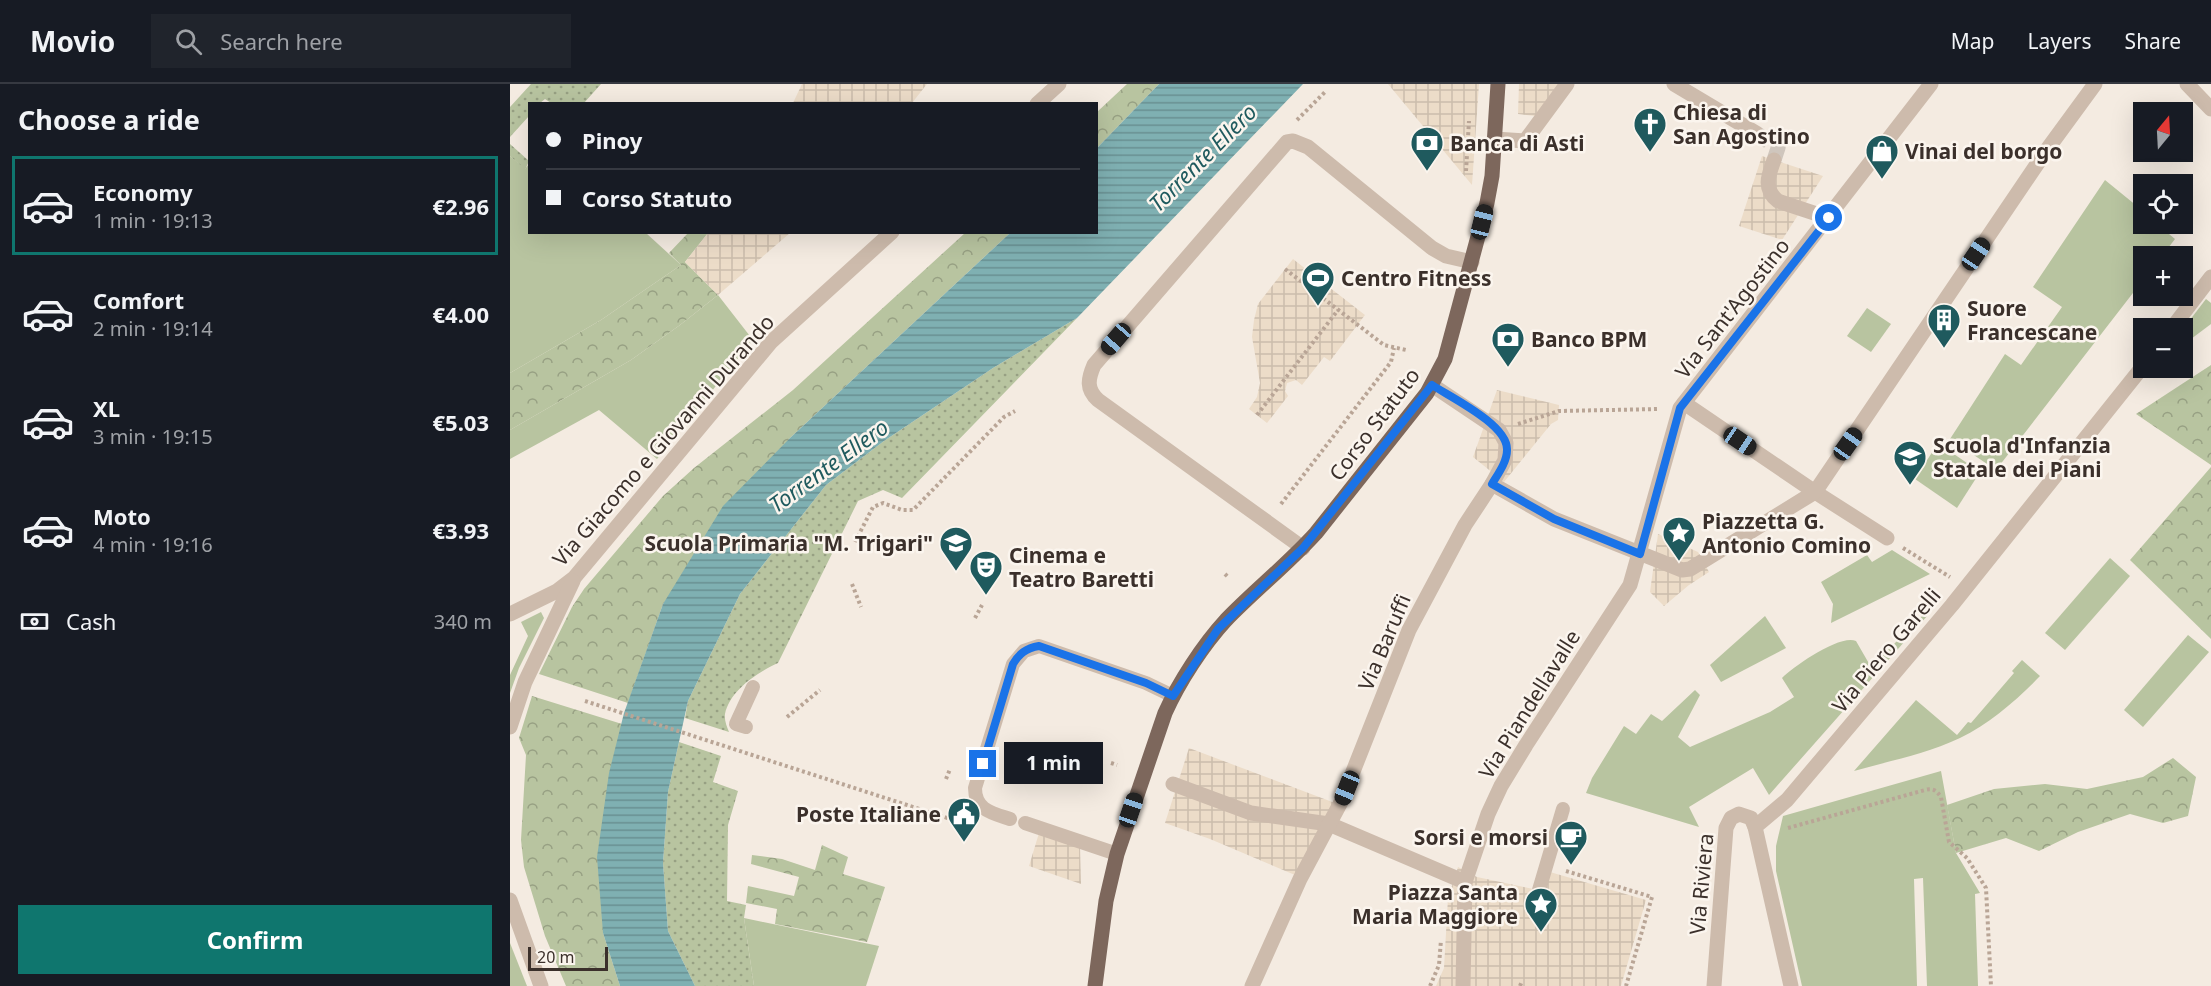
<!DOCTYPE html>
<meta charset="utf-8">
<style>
body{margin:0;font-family:"Noto Sans",sans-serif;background:#20242c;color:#f1f3f6;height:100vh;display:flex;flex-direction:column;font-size:22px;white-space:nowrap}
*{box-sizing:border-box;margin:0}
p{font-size:20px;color:#9ea1a6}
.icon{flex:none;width:33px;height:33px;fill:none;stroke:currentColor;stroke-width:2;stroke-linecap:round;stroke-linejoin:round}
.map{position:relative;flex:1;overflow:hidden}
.panel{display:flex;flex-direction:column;background:#171b24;width:510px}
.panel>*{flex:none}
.hud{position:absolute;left:18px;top:18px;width:570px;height:132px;border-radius:0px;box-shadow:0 6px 24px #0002;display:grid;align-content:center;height:132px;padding:0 18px;background:#171b24}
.needle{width:39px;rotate:18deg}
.buttons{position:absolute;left:1623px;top:18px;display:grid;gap:12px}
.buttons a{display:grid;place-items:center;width:60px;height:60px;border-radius:0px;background:#171b24;box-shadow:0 6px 24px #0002;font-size:30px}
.scale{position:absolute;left:18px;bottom:15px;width:80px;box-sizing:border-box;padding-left:6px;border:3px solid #3b302b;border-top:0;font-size:16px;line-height:21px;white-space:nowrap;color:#3b302b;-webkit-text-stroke:4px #fbf5ee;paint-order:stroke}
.end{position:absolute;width:27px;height:27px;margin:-14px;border:8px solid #1a73e8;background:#fff;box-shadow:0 0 0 3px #fff}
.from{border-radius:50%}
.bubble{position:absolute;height:42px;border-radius:0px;background:#171b24;box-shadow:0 6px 24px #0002;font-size:20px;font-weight:700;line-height:42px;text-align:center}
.car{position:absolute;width:18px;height:36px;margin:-18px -9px;border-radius:8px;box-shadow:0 0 4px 2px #0007;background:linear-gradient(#222 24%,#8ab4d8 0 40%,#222 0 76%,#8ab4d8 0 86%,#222 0)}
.hud b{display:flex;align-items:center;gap:21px;height:57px;font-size:22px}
.hud b+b{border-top:2px solid #363941}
.hud i{width:15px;height:15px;background:#f1f3f6}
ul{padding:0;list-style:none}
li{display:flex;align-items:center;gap:18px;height:99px;margin:0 12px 9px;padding:0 6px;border:3px solid transparent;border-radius:0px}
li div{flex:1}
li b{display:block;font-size:22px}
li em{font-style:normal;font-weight:700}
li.selected{border-color:#0f766e}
li>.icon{width:54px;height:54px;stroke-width:1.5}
h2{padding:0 18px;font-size:27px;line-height:72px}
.pay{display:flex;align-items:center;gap:15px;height:66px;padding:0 18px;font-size:22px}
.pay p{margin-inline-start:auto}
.cta{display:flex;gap:12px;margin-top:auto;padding:12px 18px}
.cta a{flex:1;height:69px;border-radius:0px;background:#0f766e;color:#fff;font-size:24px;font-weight:700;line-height:69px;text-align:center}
header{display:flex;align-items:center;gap:36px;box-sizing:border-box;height:84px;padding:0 30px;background:#171b24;border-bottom:2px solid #363941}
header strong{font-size:28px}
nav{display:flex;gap:33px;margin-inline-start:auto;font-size:21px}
.search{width:420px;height:54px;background:#20242c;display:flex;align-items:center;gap:15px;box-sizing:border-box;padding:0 21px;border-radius:0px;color:#9ea1a6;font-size:22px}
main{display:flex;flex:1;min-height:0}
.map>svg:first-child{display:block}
.grass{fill:url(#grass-dots)}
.forest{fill:url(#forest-crowns)}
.garden{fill:#b8c4a0}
.plaza{fill:url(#plaza-grid)}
.water{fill:url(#water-rules)}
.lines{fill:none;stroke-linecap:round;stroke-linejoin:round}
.street-tunnel{stroke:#cfc6bd;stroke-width:15;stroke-dasharray:15 8;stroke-linecap:butt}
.path{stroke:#b9a596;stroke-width:4;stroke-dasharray:3 3;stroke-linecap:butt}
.lane{stroke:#cdbbac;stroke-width:14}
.street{stroke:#cdbbac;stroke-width:15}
.primary{stroke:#7d675c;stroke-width:15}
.route{stroke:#1a73e8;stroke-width:8}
.labels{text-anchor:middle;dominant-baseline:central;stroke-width:5;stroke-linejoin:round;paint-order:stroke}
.poi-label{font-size:21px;font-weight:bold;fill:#3b302b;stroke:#fbf5ee;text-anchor:start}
.street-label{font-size:21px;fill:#3b302b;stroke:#fbf5ee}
.water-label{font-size:22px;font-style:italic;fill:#1f5a5e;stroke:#fbf5ee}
</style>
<header>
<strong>Movio</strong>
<div class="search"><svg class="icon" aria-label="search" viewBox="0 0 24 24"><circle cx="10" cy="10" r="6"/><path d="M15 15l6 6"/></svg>Search here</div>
<nav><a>Map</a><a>Layers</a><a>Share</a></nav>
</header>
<main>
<section class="panel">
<h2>Choose a ride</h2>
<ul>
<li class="selected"><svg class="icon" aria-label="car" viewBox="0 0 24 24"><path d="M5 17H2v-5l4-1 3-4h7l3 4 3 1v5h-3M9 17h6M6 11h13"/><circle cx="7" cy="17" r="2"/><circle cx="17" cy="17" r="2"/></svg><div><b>Economy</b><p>1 min · 19:13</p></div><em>€2.96</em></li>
<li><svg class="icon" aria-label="car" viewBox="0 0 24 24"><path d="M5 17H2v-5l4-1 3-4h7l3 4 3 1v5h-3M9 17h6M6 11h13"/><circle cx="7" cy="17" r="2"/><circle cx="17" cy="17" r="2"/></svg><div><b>Comfort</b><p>2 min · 19:14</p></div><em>€4.00</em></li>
<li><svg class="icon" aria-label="car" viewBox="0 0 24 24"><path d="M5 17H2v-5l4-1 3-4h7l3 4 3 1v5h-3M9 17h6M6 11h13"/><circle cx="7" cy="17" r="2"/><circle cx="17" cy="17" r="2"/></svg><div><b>XL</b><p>3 min · 19:15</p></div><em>€5.03</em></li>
<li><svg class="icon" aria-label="car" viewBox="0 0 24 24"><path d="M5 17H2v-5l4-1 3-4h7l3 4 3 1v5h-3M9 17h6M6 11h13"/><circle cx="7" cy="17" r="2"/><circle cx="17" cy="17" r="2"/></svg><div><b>Moto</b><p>4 min · 19:16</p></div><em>€3.93</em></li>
</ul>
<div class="pay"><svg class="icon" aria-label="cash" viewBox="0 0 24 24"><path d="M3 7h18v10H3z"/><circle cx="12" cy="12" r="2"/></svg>Cash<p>340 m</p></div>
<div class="cta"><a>Confirm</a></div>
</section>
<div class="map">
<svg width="1701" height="902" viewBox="0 0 1701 902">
<defs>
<pattern id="grass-dots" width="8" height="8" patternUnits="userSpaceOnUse" patternTransform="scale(1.5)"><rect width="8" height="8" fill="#b8c4a0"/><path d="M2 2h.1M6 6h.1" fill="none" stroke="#97a083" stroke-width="1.8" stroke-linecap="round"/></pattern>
<pattern id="forest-crowns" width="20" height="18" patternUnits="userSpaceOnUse" patternTransform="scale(1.5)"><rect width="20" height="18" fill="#b8c4a0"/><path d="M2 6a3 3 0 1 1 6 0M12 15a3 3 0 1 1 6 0" fill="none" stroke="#97a083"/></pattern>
<pattern id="plaza-grid" width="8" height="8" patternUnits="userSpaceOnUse" patternTransform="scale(1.5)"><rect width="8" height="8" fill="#ecdcc8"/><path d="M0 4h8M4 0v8" fill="none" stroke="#cbbdac"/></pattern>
<pattern id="water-rules" width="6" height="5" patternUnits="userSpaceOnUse" patternTransform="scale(1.5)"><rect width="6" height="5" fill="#7fb0b2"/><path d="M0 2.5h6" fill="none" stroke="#699091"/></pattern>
</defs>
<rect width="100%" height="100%" fill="#f4ebe1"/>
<!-- grass -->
<g class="grass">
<path d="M21 0H91L74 19H41L35 15 30 19 20 20 19 32 0 53V23Z"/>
<path d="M0 60 19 77 15 86 0 72Z"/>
<path d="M567 234 392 414 373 406 348 417 268 579C248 588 220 606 215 630 214 636 217 643 219 648L175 634 178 617 230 510 316 401 374 357 483 284Z"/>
<path d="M169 658 211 672 203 698 228 707 218 741 217 817 236 821 234 834 244 902H185L158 847 153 779 158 708Z"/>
</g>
<!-- forest -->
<g class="forest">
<path d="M617 0H649L587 64V28Z"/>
<path d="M178 149H198L175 178 208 211 170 241 121 276 0 346V289L91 236 171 181 159 169Z"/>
<path d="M455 149H500L280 354 153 520 118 619 29 590 62 523 74 505 153 412 184 384 283 306Z"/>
<path d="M1701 281V381L1626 330Z"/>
<path d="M1701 383V555L1620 476Z"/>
<path d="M22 612 112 640 93 849 110 902H56L35 852 14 783 11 756 16 671 9 654Z"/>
<path d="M1663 674 1686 693 1678 732 1653 739 1620 730 1568 748 1529 767 1496 754 1446 769 1437 721 1484 705 1535 700 1577 705 1633 693Z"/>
<path d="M312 761 338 773 333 790 375 803 357 858 265 840 267 825 236 819 238 802 284 812 289 793 241 780 242 771 272 775 305 786Z"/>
</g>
<!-- garden -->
<g class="garden">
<path d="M0 72 15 85 19 80 20 148 136 149 171 181 91 236 0 289Z"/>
<path d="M1595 96 1633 127 1634 140H1647L1665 155 1652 172H1634L1633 196 1486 386 1440 355 1495 270 1511 281 1552 223 1523 203Z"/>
<path d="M208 211 243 256 147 375 89 326 0 375V346L121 276 170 241Z"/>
<path d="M1696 215 1701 219V240L1673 261V245Z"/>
<path d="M1357 224 1381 240 1361 268 1337 252Z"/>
<path d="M1428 359 1470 388 1447 424 1405 395Z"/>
<path d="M1382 466 1420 490 1321 539 1323 520 1311 498 1357 471 1362 478Z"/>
<path d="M1600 474 1620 492 1555 566 1535 549Z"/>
<path d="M31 528 34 534 9 584 0 609V591L18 552 11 538Z"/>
<path d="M1415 529 1418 531 1259 711 1243 684 1179 723 1189 743 1076 709 1082 694 1114 642 1126 650 1141 630 1152 637 1185 606 1190 611 1168 653 1180 663 1260 628 1284 613 1272 594C1284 582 1330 550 1346 557L1361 583Z"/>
<path d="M1255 532 1276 564 1211 598 1200 581Z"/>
<path d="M1678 551 1699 568 1633 643 1614 626Z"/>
<path d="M1512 576 1530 592C1507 616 1480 639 1450 654 1416 670 1379 677 1344 687L1406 616 1447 651 1458 638 1461 639 1504 589 1502 587Z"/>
<path d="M1431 687 1446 769 1470 809 1465 810 1468 902H1417L1413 794 1404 795 1407 902H1292L1266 787V762L1273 732Z"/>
<path d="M234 834 369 862 356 902H244Z"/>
<path d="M0 859 17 902H0Z"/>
</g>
<!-- plaza -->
<g class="plaza">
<path d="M292 0H417L402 19H283Z"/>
<path d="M878 0H969L962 101Z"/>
<path d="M1009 0H1049L1025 32 1008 30Z"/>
<path d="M1252 72 1313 92 1272 156 1229 142Z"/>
<path d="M198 149V148L280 149 208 211 175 178Z"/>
<path d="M783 175 855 231 820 277 814 273 792 301 786 296 777 299 775 307 778 312 757 339 739 325 747 313 750 299 742 253 744 236 748 220Z"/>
<path d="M987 306 1049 321 1048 336 1041 340 994 398 963 373Z"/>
<path d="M1148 450 1188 468 1199 488 1179 501 1154 522 1140 508Z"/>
<path d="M679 664 825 719 785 791 700 755 655 739Z"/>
<path d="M529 749 570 762 571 800 519 782Z"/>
<path d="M948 783 967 793 1023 805 1040 788 1136 816 1111 902H926L934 884 938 814Z"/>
</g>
<!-- water -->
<path class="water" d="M649 0H793L567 234 483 284 374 357 316 401 230 510 178 617 158 708 153 779 158 847 185 902H110L93 849 87 773 99 689 114 629 153 520 213 422 280 354 500 149 586 148 587 64Z"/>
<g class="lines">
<!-- street-tunnel -->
<path class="street-tunnel" d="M1246 49 1268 64 1264 76"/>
<!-- path -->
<g class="path">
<path d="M787 36 815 8"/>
<path d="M956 87 959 37"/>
<path d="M775 185 874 261 896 266"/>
<path d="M747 331 828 226"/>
<path d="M1008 340 1049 327 1149 325"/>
<path d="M771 420 881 278 884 264"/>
<path d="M345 458 363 423 373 419 392 426H403L494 333 505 327"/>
<path d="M1393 464 1440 493"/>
<path d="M715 490 718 493"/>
<path d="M342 500 351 523"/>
<path d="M465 534 472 521"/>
<path d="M75 617 462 742"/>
<path d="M277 633 310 606"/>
<path d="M601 679 607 681"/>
<path d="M436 695 440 685"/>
<path d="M1278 744 1415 706C1423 704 1426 706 1431 713L1439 758 1457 774 1476 804 1481 902"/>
<path d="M1056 787 1142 813 1116 902"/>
<path d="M920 902 929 881 931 856"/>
<path d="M1010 902 1012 897"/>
</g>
<!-- lane -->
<g class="lane">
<path d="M236 643 226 640 243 603"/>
<path d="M500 735C482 729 465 726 465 704L503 580 514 567 529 562 636 599 663 612"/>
<path d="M515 739 607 770"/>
<path d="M1029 806 1053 725"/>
</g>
<!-- street -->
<g class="street">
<path d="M1164 0 1246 49"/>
<path d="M1677 0 1701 25"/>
<path d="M527 20 549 0"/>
<path d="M985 55 1015 57 1057 0"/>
<path d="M1264 76C1258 92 1253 105 1268 117L1319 134"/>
<path d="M1662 244 1701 193"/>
<path d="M1174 319 1305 408 1377 454"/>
<path d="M982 400 1044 435 1172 486 1180 485 1193 477 1305 408 1536 67 1585 0"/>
<path d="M793 464 588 316C576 305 578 295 584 281L777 58 783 57 798 63 922 164 936 172 962 178"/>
<path d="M0 530 47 507 64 494 261 258 382 148"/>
<path d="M0 643 15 598 63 497"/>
<path d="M663 700 741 729 819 740 955 798"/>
<path d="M0 816 31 902"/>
<path d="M742 902 790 795 831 718 899 546 955 441 982 400 995 376 996 359 989 346 922 301"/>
<path d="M953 902 955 798 978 730 991 702 1016 661 1120 501 1170 324 1421 0"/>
<path d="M1204 902 1216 744 1221 734 1229 730 1241 734 1245 743"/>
<path d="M1281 902 1245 743 1277 716 1442 521 1634 281"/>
</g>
<!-- primary -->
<path class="primary" d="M585 902 596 817 607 770 655 629C669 598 693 561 716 536 745 506 778 480 806 449L917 309 935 275 977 119 982 92 988 0"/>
</g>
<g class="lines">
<!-- route -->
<path class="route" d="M473 680 503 580C509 570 516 564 529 562L636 599 663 612 708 545 793 464 922 301C942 314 998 341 997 366 997 378 988 390 982 400L1044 435 1130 470 1170 324 1319 134"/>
</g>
<!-- icons -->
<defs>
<g id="church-pin" transform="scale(1.725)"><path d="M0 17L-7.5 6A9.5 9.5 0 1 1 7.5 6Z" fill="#1f5a5e" stroke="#fbf5ee"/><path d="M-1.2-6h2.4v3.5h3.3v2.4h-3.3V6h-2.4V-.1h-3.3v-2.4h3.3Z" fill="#fff"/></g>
<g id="bank-pin" transform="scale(1.725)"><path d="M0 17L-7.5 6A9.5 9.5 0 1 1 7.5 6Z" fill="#1f5a5e" stroke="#fbf5ee"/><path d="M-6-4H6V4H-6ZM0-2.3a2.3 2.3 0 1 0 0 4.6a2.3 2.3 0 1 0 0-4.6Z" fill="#fff"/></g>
<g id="shop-pin" transform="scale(1.725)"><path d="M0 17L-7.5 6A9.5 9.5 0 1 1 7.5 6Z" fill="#1f5a5e" stroke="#fbf5ee"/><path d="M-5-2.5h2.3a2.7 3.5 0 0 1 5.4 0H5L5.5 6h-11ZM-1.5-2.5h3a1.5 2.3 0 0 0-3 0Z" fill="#fff"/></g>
<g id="stadium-pin" transform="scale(1.725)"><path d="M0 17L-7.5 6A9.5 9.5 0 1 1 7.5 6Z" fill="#1f5a5e" stroke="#fbf5ee"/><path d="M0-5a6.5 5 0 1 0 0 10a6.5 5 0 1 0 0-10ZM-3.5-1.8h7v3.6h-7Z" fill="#fff"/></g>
<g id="building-pin" transform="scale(1.725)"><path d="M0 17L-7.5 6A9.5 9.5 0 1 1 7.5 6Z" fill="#1f5a5e" stroke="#fbf5ee"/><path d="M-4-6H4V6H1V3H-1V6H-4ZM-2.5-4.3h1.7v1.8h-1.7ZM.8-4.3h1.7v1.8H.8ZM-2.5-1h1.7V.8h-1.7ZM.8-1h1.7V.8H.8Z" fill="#fff"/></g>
<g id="school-pin" transform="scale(1.725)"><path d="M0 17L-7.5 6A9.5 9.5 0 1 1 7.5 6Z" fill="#1f5a5e" stroke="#fbf5ee"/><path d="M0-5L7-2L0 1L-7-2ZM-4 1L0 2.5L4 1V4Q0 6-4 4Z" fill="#fff"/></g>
<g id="sight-pin" transform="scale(1.725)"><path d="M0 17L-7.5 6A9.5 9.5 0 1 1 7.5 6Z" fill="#1f5a5e" stroke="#fbf5ee"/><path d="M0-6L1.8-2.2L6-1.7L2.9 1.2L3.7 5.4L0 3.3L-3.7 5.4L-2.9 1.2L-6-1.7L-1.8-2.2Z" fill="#fff"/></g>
<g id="theatre-pin" transform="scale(1.725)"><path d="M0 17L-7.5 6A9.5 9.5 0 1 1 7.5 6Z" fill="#1f5a5e" stroke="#fbf5ee"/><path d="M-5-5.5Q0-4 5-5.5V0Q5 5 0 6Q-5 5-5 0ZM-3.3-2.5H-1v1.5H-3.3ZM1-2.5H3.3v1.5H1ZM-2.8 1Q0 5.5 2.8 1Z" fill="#fff"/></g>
<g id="civic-pin" transform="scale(1.725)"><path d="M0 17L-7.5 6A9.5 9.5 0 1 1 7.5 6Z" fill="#1f5a5e" stroke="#fbf5ee"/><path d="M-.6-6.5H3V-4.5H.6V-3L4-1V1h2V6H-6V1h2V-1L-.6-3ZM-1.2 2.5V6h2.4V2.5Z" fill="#fff"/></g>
<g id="cafe-pin" transform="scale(1.725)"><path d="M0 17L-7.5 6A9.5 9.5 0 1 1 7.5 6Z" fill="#1f5a5e" stroke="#fbf5ee"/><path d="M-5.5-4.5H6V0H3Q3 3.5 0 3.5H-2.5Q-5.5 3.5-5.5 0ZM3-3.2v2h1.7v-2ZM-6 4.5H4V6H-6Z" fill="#fff"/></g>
</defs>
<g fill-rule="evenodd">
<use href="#church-pin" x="1140" y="40"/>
<use href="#bank-pin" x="917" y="59"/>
<use href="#shop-pin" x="1372" y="67"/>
<use href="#stadium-pin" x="808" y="194"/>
<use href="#building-pin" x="1434" y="236"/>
<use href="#bank-pin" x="998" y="255"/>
<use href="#school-pin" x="1400" y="373"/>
<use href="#sight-pin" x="1169" y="449"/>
<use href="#school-pin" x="446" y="459"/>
<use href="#theatre-pin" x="476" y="483"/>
<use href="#civic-pin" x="454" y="730"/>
<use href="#cafe-pin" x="1061" y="753"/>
<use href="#sight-pin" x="1031" y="820"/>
</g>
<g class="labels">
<!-- poi labels -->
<g class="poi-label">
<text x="1163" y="28">Chiesa di<tspan x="1163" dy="24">San Agostino</tspan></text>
<text x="940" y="59">Banca di Asti</text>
<text x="1395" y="67">Vinai del borgo</text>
<text x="831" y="194">Centro Fitness</text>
<text x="1457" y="224">Suore<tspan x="1457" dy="24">Francescane</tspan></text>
<text x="1021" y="255">Banco BPM</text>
<text x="1423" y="361">Scuola d'Infanzia<tspan x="1423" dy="24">Statale dei Piani</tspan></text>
<text x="1192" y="437">Piazzetta G.<tspan x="1192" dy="24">Antonio Comino</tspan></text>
<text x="423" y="459" text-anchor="end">Scuola Primaria "M. Trigari"</text>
<text x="499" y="471">Cinema e<tspan x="499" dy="24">Teatro Baretti</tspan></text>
<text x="431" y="730" text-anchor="end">Poste Italiane</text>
<text x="1038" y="753" text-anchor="end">Sorsi e morsi</text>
<text x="1008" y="808" text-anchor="end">Piazza Santa<tspan x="1008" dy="24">Maria Maggiore</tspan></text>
</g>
<!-- street labels -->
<g class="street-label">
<text transform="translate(1222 224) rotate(-52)">Via Sant'Agostino</text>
<text transform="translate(864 340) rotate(-53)">Corso Statuto</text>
<text transform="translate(153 356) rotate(-49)">Via Giacomo e Giovanni Durando</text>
<text transform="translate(874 558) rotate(-67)">Via Baruffi</text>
<text transform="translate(1376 566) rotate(-50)">Via Piero Garelli</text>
<text transform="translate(1019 620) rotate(-58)">Via Piandellavalle</text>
<text transform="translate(1191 800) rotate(-85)">Via Riviera</text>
</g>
<!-- water labels -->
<g class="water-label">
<text transform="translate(692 73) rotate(-45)">Torrente Ellero</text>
<text transform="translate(318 381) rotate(-36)">Torrente Ellero</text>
</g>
</g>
</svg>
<div class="buttons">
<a><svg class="needle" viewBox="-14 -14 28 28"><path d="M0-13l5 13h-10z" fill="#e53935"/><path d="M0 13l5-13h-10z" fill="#9ea1a6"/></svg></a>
<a><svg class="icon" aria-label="locate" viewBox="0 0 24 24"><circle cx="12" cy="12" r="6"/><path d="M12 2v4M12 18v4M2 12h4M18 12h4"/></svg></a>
<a>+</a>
<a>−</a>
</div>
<div class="scale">20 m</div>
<i class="end from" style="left:1319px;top:134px"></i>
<i class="end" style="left:473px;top:680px"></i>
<div class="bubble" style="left:494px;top:658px;width:99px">1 min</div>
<i class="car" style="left:972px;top:138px;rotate:14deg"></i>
<i class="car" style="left:1466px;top:170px;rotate:34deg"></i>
<i class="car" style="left:606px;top:255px;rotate:221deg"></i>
<i class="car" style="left:1230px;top:357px;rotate:124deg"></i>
<i class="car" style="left:1338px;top:360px;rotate:35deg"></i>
<i class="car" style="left:837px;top:704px;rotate:202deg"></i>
<i class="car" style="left:621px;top:726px;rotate:19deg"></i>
<div class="hud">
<b><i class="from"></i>Pinoy</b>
<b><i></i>Corso Statuto</b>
</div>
</div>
</main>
